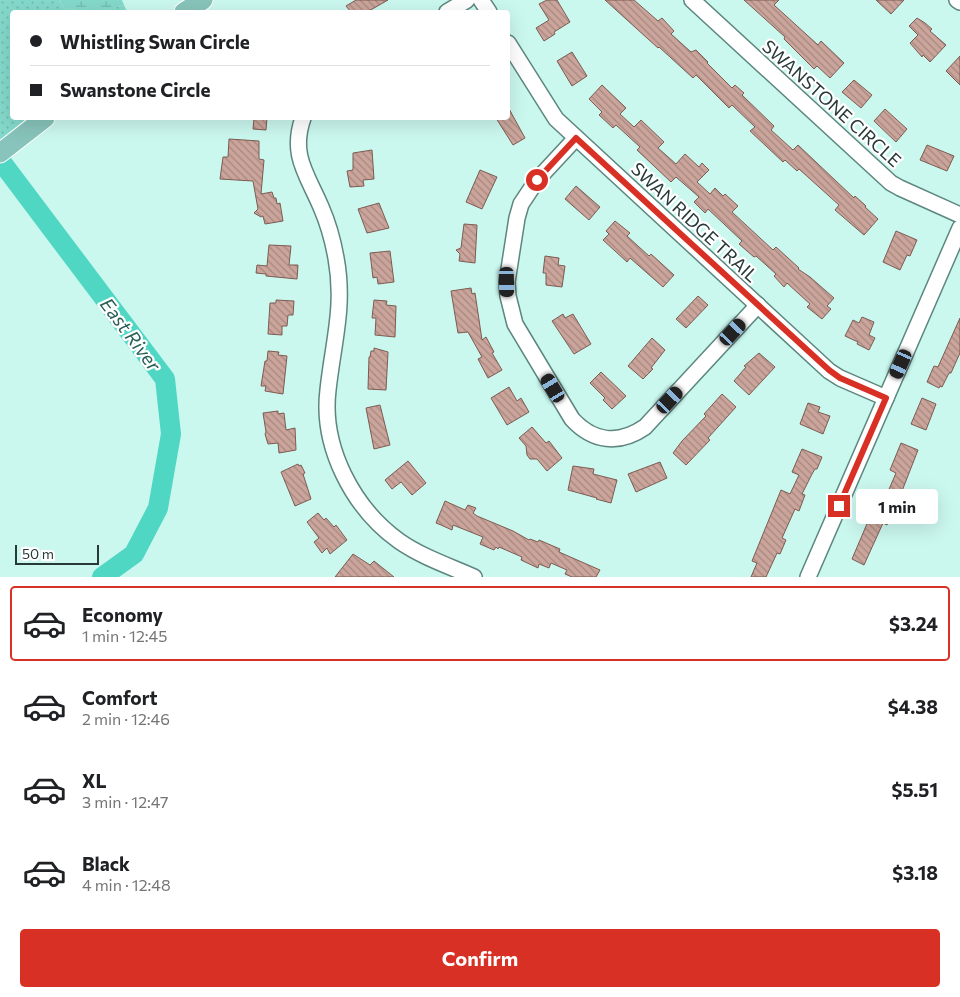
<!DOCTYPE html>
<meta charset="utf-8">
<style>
body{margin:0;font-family:Commissioner,sans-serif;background:#f2f2f2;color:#202124;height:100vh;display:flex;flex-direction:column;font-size:19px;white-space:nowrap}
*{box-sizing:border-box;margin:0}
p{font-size:16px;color:#757577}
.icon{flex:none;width:28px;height:28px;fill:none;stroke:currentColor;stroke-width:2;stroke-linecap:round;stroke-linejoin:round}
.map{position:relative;height:577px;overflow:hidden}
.sheet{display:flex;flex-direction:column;background:#fff;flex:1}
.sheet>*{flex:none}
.banner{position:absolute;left:10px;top:10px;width:500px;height:110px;border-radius:5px;box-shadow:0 5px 20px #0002;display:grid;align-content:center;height:110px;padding:0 20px;background:#fff}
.scale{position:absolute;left:15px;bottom:12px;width:84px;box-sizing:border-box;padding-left:5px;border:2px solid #283a37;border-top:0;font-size:14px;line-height:18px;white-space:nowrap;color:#283a37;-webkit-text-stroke:4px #fff;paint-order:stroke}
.end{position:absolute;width:22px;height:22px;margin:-11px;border:6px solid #d93025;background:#fff;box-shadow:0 0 0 2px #fff}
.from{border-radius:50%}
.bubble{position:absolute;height:35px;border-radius:5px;background:#fff;box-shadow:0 5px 20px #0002;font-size:16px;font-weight:700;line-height:35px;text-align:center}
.car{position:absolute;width:15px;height:30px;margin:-15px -8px;border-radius:6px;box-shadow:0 0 4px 1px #0007;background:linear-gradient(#222 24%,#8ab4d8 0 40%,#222 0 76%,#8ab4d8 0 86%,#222 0)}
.banner b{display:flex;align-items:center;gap:18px;height:48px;font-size:19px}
.banner b+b{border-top:1px solid #e0e0e0}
.banner i{width:12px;height:12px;background:#202124}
ul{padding:9px 0 0;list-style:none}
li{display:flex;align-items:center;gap:15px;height:75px;margin:0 10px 8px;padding:0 10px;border:2px solid transparent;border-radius:5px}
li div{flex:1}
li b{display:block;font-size:19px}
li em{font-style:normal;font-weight:700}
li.selected{border-color:#d93025}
li>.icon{width:45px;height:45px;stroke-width:1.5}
.action{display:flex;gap:10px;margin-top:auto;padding:10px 20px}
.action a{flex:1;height:58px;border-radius:5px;background:#d93025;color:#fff;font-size:20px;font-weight:700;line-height:58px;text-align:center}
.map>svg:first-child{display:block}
.wetland{fill:url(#wetland-marsh)}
.park{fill:url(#park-dots)}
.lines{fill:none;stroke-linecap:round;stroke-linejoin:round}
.river{stroke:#4fd7c4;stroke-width:20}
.building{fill:url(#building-back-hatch);stroke:#7d5b52}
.minor-casing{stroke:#5d867f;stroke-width:18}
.major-casing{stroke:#fff;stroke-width:21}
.minor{stroke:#fff;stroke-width:15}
.major{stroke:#88c4bb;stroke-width:19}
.route{stroke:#d93025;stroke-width:6}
.labels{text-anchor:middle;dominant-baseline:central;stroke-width:4.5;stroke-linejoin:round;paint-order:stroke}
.street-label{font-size:18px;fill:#283a37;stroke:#fff}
.water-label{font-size:19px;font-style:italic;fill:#275f57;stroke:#fff}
</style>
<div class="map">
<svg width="960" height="577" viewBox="0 0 960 577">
<defs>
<pattern id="wetland-marsh" width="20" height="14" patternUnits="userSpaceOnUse" patternTransform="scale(1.25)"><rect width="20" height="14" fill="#84d9cb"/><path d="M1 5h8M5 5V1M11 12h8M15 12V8" fill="none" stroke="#72bbaf"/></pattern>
<pattern id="park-dots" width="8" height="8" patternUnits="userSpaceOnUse" patternTransform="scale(1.25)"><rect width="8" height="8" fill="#84d9cb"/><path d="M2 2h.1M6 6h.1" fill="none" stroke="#72bbaf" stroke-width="1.8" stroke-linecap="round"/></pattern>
<pattern id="building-back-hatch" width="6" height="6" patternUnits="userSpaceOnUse" patternTransform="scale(1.25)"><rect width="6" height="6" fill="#cba59b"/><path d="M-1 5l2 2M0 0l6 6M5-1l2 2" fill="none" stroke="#a5877f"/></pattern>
</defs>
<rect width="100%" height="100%" fill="#caf7ee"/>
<!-- wetland -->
<path class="wetland" d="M59 0H122L124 5C97 13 92 13 64 8Z"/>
<!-- park -->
<g class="park">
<path d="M0 0H59L64 8 88 12H12V118H27L0 140Z"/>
<path d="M124 5 127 12H98Z"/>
</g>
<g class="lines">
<!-- river -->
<path class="river" d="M0 160 165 379 171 434 158 508 134 554 102 577"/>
</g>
<!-- building -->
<g class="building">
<path d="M356 0H388L367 12H351L346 6Z"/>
<path d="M547 0H557L570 22 554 32 555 34 544 41 536 28 549 20 539 4Z"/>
<path d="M605 0H634L658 21 662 18 674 31 671 34 691 52 696 50 708 62 707 63 732 88 735 85 744 93 742 95 774 126 771 130 793 150 798 145 854 198 855 196 866 206 865 207 878 219 864 235 835 210 839 205 799 169 797 171 785 160 783 162 750 131 755 127 732 105 729 108 696 75 693 78 659 47 658 48Z"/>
<path d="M744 0H779L774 5 818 45 821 41 844 63 830 78 817 66 814 69 784 39 785 37Z"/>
<path d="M876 0H904L891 14Z"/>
<path d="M917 18 925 23 932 29 930 31 946 45 930 62 923 55 922 57 910 43 918 35 909 26Z"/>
<path d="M572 52 587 76 572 86 557 61Z"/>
<path d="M960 56V85L946 71Z"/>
<path d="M854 80 872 95 861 108 842 92Z"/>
<path d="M602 85 626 108 620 114 634 127 641 120 664 142 658 148 676 164 685 154 699 167 702 163 709 170 697 182 710 194 715 188 723 196 725 194 738 206 732 212 773 250 776 247 799 268 798 269 810 277 834 298 827 306 831 309 822 319 807 307 810 304 787 283 784 287 774 276 776 274 756 256 754 257 739 244 742 241 708 209 705 213 694 202 699 197 676 177 671 182 637 150 640 147 616 125 613 128 599 115 602 112 589 99Z"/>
<path d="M508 107 525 138 513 145 496 118H508Z"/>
<path d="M885 109 907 129 896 142 874 121Z"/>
<path d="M254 118H267L266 130 253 129Z"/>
<path d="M229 139 259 141V159L264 160 261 194 272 192 274 198H276L277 204 280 203 283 221 265 224 263 216 261 217 254 213 258 209 253 181 220 179 223 157H228Z"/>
<path d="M927 145 954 156 947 171 920 160Z"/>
<path d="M372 150 374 179 363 180 364 186 350 187 347 171 353 170V153Z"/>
<path d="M480 170 497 177 482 209 466 202Z"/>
<path d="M576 186 600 207 589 220 565 199Z"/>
<path d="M379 203 389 228 367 233 358 209Z"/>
<path d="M615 221 630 233 627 236 649 256 651 254 674 275 663 287 630 258 627 262 603 240 609 234 606 231Z"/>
<path d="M464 224 477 225 475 263 459 261 460 254 456 250 461 248Z"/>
<path d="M896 231 917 240 910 256 907 255 900 270 883 262Z"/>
<path d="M269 245 291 246 289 265H298L297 279 266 276V274L256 273 257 265 267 266Z"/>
<path d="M390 251 394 282 378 284 377 277 373 278 370 253Z"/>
<path d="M545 256 559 258 558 265 565 266 562 287 546 285V273H543Z"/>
<path d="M471 288 472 294 475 293 482 340 486 337 494 352 492 353 502 370 488 378 478 359 482 357 468 332 458 333 451 291Z"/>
<path d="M698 296 708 305 686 328 676 319Z"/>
<path d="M276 300 294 301 293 315H288L287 326H282V335L268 334 270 303H276Z"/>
<path d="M374 300 387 301 386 305 396 306 395 337 375 335 376 318H372Z"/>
<path d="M563 314 565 318 573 314 591 344 574 354 552 321Z"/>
<path d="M862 317 874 322 869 335 875 338 869 350 857 344 858 342 845 336 853 320 859 323Z"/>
<path d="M960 318V353L951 373H949L942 387 940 386 939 388 927 382 934 366 938 367Z"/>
<path d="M652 338 665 350 651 368 653 369 643 379 628 366Z"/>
<path d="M374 348 388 352 386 390 368 389 369 357H370L371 351H374Z"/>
<path d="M268 351 279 352 278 355 287 356 283 394 265 391 266 386H261L265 361H267Z"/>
<path d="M759 353 775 367 749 395 734 381 746 367 744 366Z"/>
<path d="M601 372 626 396 612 409 603 400 605 398 590 383Z"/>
<path d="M509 387 517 401 521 398 529 412 507 425 491 398Z"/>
<path d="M722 394 736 407 708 438 710 440 686 465 673 453 682 441 706 416 704 414Z"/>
<path d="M922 398 936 404 926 430 911 424Z"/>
<path d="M808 403 820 407 818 412 830 416 823 434 800 424Z"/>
<path d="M380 405 390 445 374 449 366 408Z"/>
<path d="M278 411V414L284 413 286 430 295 428 296 450 279 453 278 443 268 444 265 434 266 432 263 413Z"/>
<path d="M532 427 546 443 549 441 562 458 547 471 537 459H530L527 455 526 446 519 438Z"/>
<path d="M901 443 918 450 902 491 908 494 904 501 907 502 900 518 897 516 896 518 891 516 887 525 883 523 864 565 852 559 878 498 884 501 896 473 890 470Z"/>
<path d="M802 449 822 457 817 469H815L812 474 802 494 805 495 799 511 795 509 782 538 786 540 780 554 777 553 766 577H751L757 563 752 561 781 490 790 494 799 475 792 472Z"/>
<path d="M408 461 426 483 412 495 401 482 392 489 385 480Z"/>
<path d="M660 462 667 478 636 492 628 474Z"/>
<path d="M298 464 299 466 301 465 305 473 303 474 311 499 295 506 281 472Z"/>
<path d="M573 466 594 469 593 474 617 480 611 503 596 499 597 498 568 490Z"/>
<path d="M445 501 465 510 468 505 476 508 473 513 477 516 513 531 529 540 530 539 538 542 539 540 560 549 559 552 600 570 596 577H572L565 574 567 570 551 563 549 568 539 564 538 568 521 560 522 557 499 547 498 549 496 547 494 550 480 544 483 537 453 525 452 530 441 525 436 523Z"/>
<path d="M318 513 324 520 326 518 334 527 336 525 347 540 330 554 327 548 322 553 314 542 319 538 307 522Z"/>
<path d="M353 554 370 565 374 561 394 577H335Z"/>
</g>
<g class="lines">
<!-- minor casing -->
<g class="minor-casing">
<g id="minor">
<path d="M481 0 489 12"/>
<path d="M692 0 891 183 900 188 960 215"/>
<path d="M957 0 960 2"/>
<path d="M447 12 467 0"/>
<path d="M508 43 556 119 829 371 840 378 886 398"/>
<path d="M303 118C290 155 307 174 321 207 328 223 333 241 336 258 345 306 333 343 328 390 321 447 353 508 399 541 422 557 449 566 474 577"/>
<path d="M576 138 537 180 521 204 517 218 507 282 508 296 515 324 572 419C593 442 619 445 645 427L758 305"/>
<path d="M808 577 960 228"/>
</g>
</g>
<!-- major casing -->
<g class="major-casing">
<g id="major">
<path d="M184 12 203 0"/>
<path d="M0 153 45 118"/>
</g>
</g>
<!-- minor -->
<use href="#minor" class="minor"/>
<!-- major -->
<use href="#major" class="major"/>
</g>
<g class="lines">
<!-- route -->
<path class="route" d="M537 180 576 138 829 370 840 378 886 398 839 506"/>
</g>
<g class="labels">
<!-- street labels -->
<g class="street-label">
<text transform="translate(832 103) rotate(42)">SWANSTONE CIRCLE</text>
<text transform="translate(695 222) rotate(43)">SWAN RIDGE TRAIL</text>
</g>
<!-- water labels -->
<g class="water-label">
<text transform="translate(131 334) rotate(53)">East River</text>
</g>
</g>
</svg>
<div class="scale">50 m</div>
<i class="end from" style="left:537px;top:180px"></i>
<i class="end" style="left:839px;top:506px"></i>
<div class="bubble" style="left:856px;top:489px;width:82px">1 min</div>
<i class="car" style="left:507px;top:282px;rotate:179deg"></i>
<i class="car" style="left:733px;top:332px;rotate:43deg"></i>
<i class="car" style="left:901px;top:364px;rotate:204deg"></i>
<i class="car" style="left:553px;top:388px;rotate:329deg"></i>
<i class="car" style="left:670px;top:400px;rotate:43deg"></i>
<div class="banner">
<b><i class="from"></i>Whistling Swan Circle</b>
<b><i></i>Swanstone Circle</b>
</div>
</div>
<section class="sheet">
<ul>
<li class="selected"><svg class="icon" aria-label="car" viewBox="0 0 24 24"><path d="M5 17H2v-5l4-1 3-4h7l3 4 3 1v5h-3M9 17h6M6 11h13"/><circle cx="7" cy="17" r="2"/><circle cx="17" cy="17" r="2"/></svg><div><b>Economy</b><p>1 min · 12:45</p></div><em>$3.24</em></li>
<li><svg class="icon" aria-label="car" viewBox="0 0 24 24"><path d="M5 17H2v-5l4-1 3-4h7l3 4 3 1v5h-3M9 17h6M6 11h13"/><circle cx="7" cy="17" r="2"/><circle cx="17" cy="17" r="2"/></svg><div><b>Comfort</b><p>2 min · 12:46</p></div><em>$4.38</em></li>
<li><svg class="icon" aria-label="car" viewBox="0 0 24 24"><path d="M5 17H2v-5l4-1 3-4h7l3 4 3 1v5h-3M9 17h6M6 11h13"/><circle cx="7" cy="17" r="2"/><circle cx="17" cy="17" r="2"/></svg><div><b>XL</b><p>3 min · 12:47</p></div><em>$5.51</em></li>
<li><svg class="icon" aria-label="car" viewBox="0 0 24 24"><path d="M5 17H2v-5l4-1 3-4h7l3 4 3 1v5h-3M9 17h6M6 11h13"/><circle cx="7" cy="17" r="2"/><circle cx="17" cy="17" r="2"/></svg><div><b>Black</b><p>4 min · 12:48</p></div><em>$3.18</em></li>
</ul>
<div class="action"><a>Confirm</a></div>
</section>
